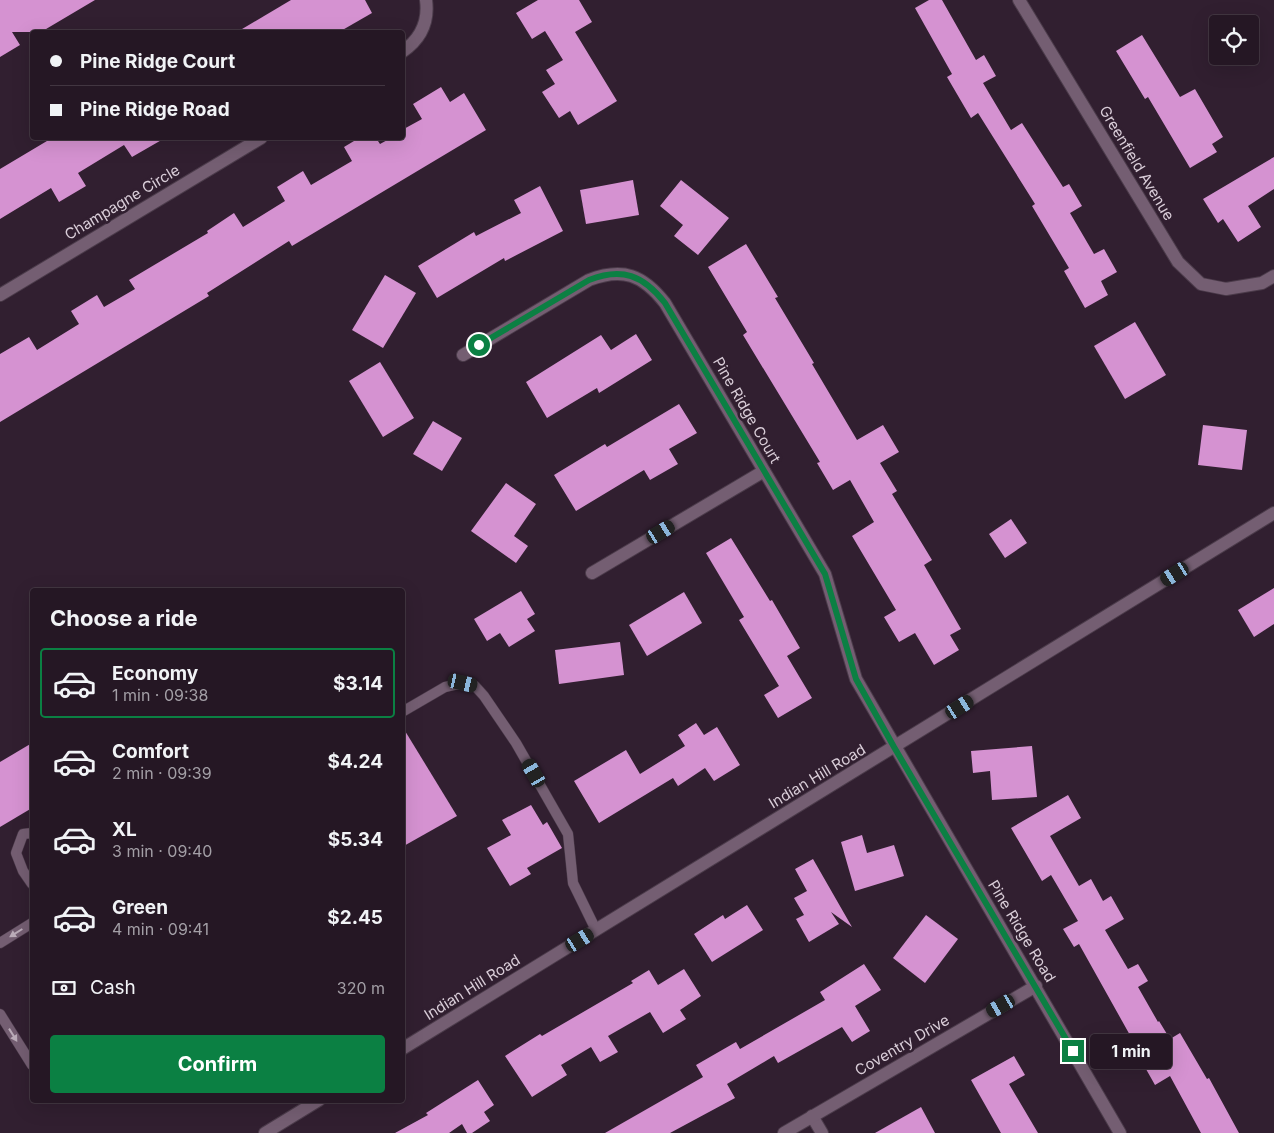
<!DOCTYPE html>
<meta charset="utf-8">
<style>
body{margin:0;font-family:Inter,sans-serif;background:#312431;color:#f1f3f6;height:100vh;display:flex;flex-direction:column;font-size:19px;white-space:nowrap}
*{box-sizing:border-box;margin:0}
p{font-size:16px;color:#a39fa6}
.icon{flex:none;width:28px;height:28px;fill:none;stroke:currentColor;stroke-width:2;stroke-linecap:round;stroke-linejoin:round}
.map{position:relative;flex:1;overflow:hidden}
.drawer{position:absolute;left:30px;top:588px;width:375px;height:515px;display:flex;flex-direction:column;background:#251724;border-radius:5px;box-shadow:0 5px 20px #0002,0 0 0 1px #423641}
.drawer>*{flex:none}
.top-card{position:absolute;left:30px;top:30px;width:375px;height:110px;border-radius:5px;box-shadow:0 5px 20px #0002,0 0 0 1px #423641;display:grid;align-content:center;height:110px;padding:0 20px;background:#251724}
.buttons{position:absolute;left:1209px;top:15px;display:grid;gap:10px}
.buttons a{display:grid;place-items:center;width:50px;height:50px;border-radius:5px;background:#251724;box-shadow:0 5px 20px #0002,0 0 0 1px #423641;font-size:25px}
.end{position:absolute;width:22px;height:22px;margin:-11px;border:6px solid #0b8043;background:#fff;box-shadow:0 0 0 2px #fff}
.from{border-radius:50%}
.bubble{position:absolute;height:35px;border-radius:5px;background:#251724;box-shadow:0 5px 20px #0002,0 0 0 1px #423641;font-size:16px;font-weight:700;line-height:35px;text-align:center}
.car{position:absolute;width:15px;height:30px;margin:-15px -8px;border-radius:6px;box-shadow:0 0 4px 1px #0007;background:linear-gradient(#222 24%,#8ab4d8 0 40%,#222 0 76%,#8ab4d8 0 86%,#222 0)}
.top-card b{display:flex;align-items:center;gap:18px;height:48px;font-size:19px}
.top-card b+b{border-top:1px solid #423641}
.top-card i{width:12px;height:12px;background:#f1f3f6}
ul{padding:0;list-style:none}
li{display:flex;align-items:center;gap:15px;height:70px;margin:0 10px 8px;padding:0 10px;border:2px solid transparent;border-radius:5px}
li div{flex:1}
li b{display:block;font-size:19px}
li em{font-style:normal;font-weight:700}
li.on{border-color:#0b8043}
li>.icon{width:45px;height:45px;stroke-width:1.5}
h2{padding:0 20px;font-size:22px;line-height:60px}
.pay{display:flex;align-items:center;gap:12px;height:55px;padding:0 20px;font-size:19px}
.pay p{margin-inline-start:auto}
.button{display:flex;gap:10px;margin-top:auto;padding:10px 20px}
.button a{flex:1;height:58px;border-radius:5px;background:#0b8043;color:#fff;font-size:20px;font-weight:700;line-height:58px;text-align:center}
.map>svg:first-child{display:block}
.building{fill:#d592d1}
.lines{fill:none;stroke-linecap:round;stroke-linejoin:round}
.lane-casing{stroke:#4b3b4a;stroke-width:11}
.street-casing{stroke:#4b3b4a;stroke-width:14}
.secondary-casing{stroke:#4b3b4a;stroke-width:14}
.lane{stroke:#745e72;stroke-width:10}
.street{stroke:#745e72;stroke-width:12}
.secondary{stroke:#745e72;stroke-width:12}
.oneway{fill:#bbacb9}
.route{stroke:#0b8043;stroke-width:6}
.labels{text-anchor:middle;dominant-baseline:central;stroke-width:5;stroke-linejoin:round;paint-order:stroke}
.street-label{font-size:15px;fill:#d9cdd8;stroke:#311f30}
</style>
<div class="map">
<svg width="1274" height="1133" viewBox="0 0 1274 1133">
<rect width="100%" height="100%" fill="#311f30"/>
<!-- building -->
<g class="building">
<path d="M0 0H95L41 32H12L20 45 0 57Z"/>
<path d="M291 0H365L372 13 339 32H237Z"/>
<path d="M538 0H579L592 22 575 32 617 101 578 125 570 111 559 118 542 92 555 84 546 70 563 60 545 31 532 39 516 13Z"/>
<path d="M929 0H942L976 60 984 55 996 76 983 83 1011 130 1022 123 1063 187 1069 184 1082 206 1070 213 1094 254 1104 249 1117 272 1101 281 1108 295 1085 308 1064 271 1069 268 1032 206 1035 204 978 113 971 118 947 77 952 74 915 8Z"/>
<path d="M1142 35 1180 97 1195 89 1223 137 1212 144 1217 152 1190 168 1148 97 1145 99 1116 51Z"/>
<path d="M441 87 450 102 464 93 486 130 292 246 289 241 207 293 209 296 0 422V354L29 337 37 350 79 324 71 311 97 295 104 307 135 289 129 280 208 233 207 231 234 213 243 227 285 201 277 187 303 171 311 185 352 161 344 147 359 138H376L380 144 391 138H402V130L422 119 413 104Z"/>
<path d="M52 138H165L132 157 124 145 78 173 86 186 59 202 51 188 0 219V169Z"/>
<path d="M1274 157V189L1248 206 1261 227 1238 242 1223 219 1218 223 1203 199Z"/>
<path d="M633 180 639 215 586 224 580 190Z"/>
<path d="M681 180 729 218 698 255 674 236 683 225 660 206Z"/>
<path d="M540 186 563 231 505 261 504 258 437 298 418 266 474 232 476 236 521 213 514 200Z"/>
<path d="M746 244 778 297 775 298 814 363 812 364 857 440 883 425 899 452 880 463 897 491 892 494 932 560 924 565 961 629 950 635 959 650 934 665 915 633 899 642 884 617 896 610 852 536 874 522 850 480 833 490 817 463 820 462 743 335 747 332 708 267Z"/>
<path d="M385 275 416 293 383 348 352 330Z"/>
<path d="M1135 322 1166 375 1125 399 1094 346Z"/>
<path d="M636 334 652 360 599 393 597 388 547 418 526 382 601 335 611 350Z"/>
<path d="M380 362 414 418 383 437 349 381Z"/>
<path d="M679 404 697 433 669 449 678 464 650 480 644 470 576 511 554 475 605 444 607 447Z"/>
<path d="M433 421 462 438 442 471 413 454Z"/>
<path d="M1203 425 1247 430 1242 470 1198 465Z"/>
<path d="M506 483 536 504 514 536 528 546 516 563 471 531Z"/>
<path d="M1011 519 1027 543 1005 558 989 534Z"/>
<path d="M731 538 770 601 772 600 800 648 787 656 812 698 778 718 764 695 779 686 739 620 744 617 706 553Z"/>
<path d="M1274 588V624L1254 637 1238 610Z"/>
<path d="M521 591 535 614 527 619 535 631 509 647 500 633 487 641 474 619Z"/>
<path d="M684 592 702 623 647 656 629 625Z"/>
<path d="M620 642 624 675 559 684 555 650Z"/>
<path d="M696 723 704 735 717 727 740 765 714 781 705 768 678 786 673 778 599 823 574 781 626 750 640 774 685 746 678 735Z"/>
<path d="M402 726 457 816 402 847Z"/>
<path d="M32 743V808L0 827V762Z"/>
<path d="M1032 746 1037 797 992 800 990 771 973 773 971 751Z"/>
<path d="M1068 795 1081 818 1050 836 1079 886 1091 879 1103 901 1111 896 1124 919 1105 930 1128 969 1138 964 1148 981 1138 987 1158 1022 1159 1021 1170 1039 1180 1033 1207 1079 1209 1078 1239 1133H1201L1170 1076 1155 1085 1129 1039 1131 1037 1079 944 1074 947 1063 929 1078 921 1051 875 1042 881 1011 828Z"/>
<path d="M531 805 543 825 547 822 562 848 527 868 531 874 510 886 487 848 511 835 502 820Z"/>
<path d="M862 835 867 853 894 845 904 876 855 891 841 842Z"/>
<path d="M813 859 852 927 831 912 839 924 809 942 796 919 804 915 794 898 807 891 795 869Z"/>
<path d="M747 905 763 930 712 962 694 934 723 915 725 919Z"/>
<path d="M926 915 958 939 925 983 893 958Z"/>
<path d="M864 964 881 990 855 1006 870 1031 852 1042 842 1027 778 1063 774 1056 727 1084 735 1098 670 1133H605L703 1077 696 1065 736 1042 740 1049 825 1000 820 992Z"/>
<path d="M684 969 701 996 680 1010 686 1019 663 1033 650 1012 608 1036 618 1052 600 1062 591 1047 561 1065 567 1075 532 1097 505 1056 540 1034 542 1036 633 983 631 981 649 970 658 985Z"/>
<path d="M1014 1056 1025 1075 1009 1084 1038 1133H1001L971 1080Z"/>
<path d="M478 1080 494 1105 484 1112 490 1121 472 1133H467L462 1124 449 1133H395L428 1115 426 1113Z"/>
<path d="M921 1107 935 1133H875Z"/>
</g>
<g class="lines">
<!-- lane casing -->
<g class="lane-casing">
<g id="lane">
<path d="M402 712 445 687 463 683 475 686 484 696 516 743 568 834 573 883 596 930"/>
<path d="M32 833 23 834 16 853 23 871 32 884"/>
<path d="M0 943 32 923"/>
<path d="M0 1014 32 1065"/>
</g>
</g>
<!-- street casing -->
<g class="street-casing">
<g id="street">
<path d="M1019 0 1178 262 1201 284 1226 289 1262 283 1274 276"/>
<path d="M402 52C421 39 429 22 426 0"/>
<path d="M0 295 261 138"/>
<path d="M463 355 589 280C623 267 643 275 665 303L825 574 856 679 1120 1133"/>
<path d="M592 573 764 471"/>
<path d="M812 1116 822 1133"/>
<path d="M784 1133 1036 986"/>
</g>
</g>
<!-- secondary casing -->
<g class="secondary-casing">
<g id="secondary">
<path d="M402 1049 1274 513"/>
<path d="M265 1133 319 1100"/>
</g>
</g>
<!-- lane -->
<use href="#lane" class="lane"/>
<!-- street -->
<use href="#street" class="street"/>
<!-- secondary -->
<use href="#secondary" class="secondary"/>
</g>
<!-- one-way arrows -->
<defs><path id="oneway-solid" d="M-6-.8H1V-3.2L6.5 0L1 3.2V.8H-6Z" transform="scale(1.25)"/></defs>
<g class="oneway">
<use href="#oneway-solid" transform="translate(16 933) rotate(148)"/>
<use href="#oneway-solid" transform="translate(13 1035) rotate(58)"/>
</g>
<g class="lines">
<!-- route -->
<path class="route" d="M479 345 589 280C622 267 643 275 665 303L825 574 856 679 894 747 1073 1051"/>
</g>
<g class="labels">
<!-- street labels -->
<g class="street-label">
<text transform="translate(1137 163) rotate(59)">Greenfield Avenue</text>
<text transform="translate(122 202) rotate(-31)">Champagne Circle</text>
<text transform="translate(747 410) rotate(60)">Pine Ridge Court</text>
<text transform="translate(817 776) rotate(-31)">Indian Hill Road</text>
<text transform="translate(1022 931) rotate(59)">Pine Ridge Road</text>
<text transform="translate(472 987) rotate(-32)">Indian Hill Road</text>
<text transform="translate(902 1045) rotate(-30)">Coventry Drive</text>
</g>
</g>
</svg>
<div class="buttons">
<a><svg class="icon" aria-label="locate" viewBox="0 0 24 24"><circle cx="12" cy="12" r="6"/><path d="M12 2v4M12 18v4M2 12h4M18 12h4"/></svg></a>
</div>
<i class="end from" style="left:479px;top:345px"></i>
<i class="end" style="left:1073px;top:1051px"></i>
<div class="bubble" style="left:1090px;top:1034px;width:82px">1 min</div>
<i class="car" style="left:661px;top:532px;rotate:59deg"></i>
<i class="car" style="left:1175px;top:574px;rotate:238deg"></i>
<i class="car" style="left:463px;top:683px;rotate:103deg"></i>
<i class="car" style="left:960px;top:707px;rotate:58deg"></i>
<i class="car" style="left:534px;top:773px;rotate:330deg"></i>
<i class="car" style="left:580px;top:940px;rotate:59deg"></i>
<i class="car" style="left:1001px;top:1006px;rotate:240deg"></i>
<div class="top-card">
<b><i class="from"></i>Pine Ridge Court</b>
<b><i></i>Pine Ridge Road</b>
</div>
<section class="drawer">
<h2>Choose a ride</h2>
<ul>
<li class="on"><svg class="icon" aria-label="car" viewBox="0 0 24 24"><path d="M5 17H2v-5l4-1 3-4h7l3 4 3 1v5h-3M9 17h6M6 11h13"/><circle cx="7" cy="17" r="2"/><circle cx="17" cy="17" r="2"/></svg><div><b>Economy</b><p>1 min · 09:38</p></div><em>$3.14</em></li>
<li><svg class="icon" aria-label="car" viewBox="0 0 24 24"><path d="M5 17H2v-5l4-1 3-4h7l3 4 3 1v5h-3M9 17h6M6 11h13"/><circle cx="7" cy="17" r="2"/><circle cx="17" cy="17" r="2"/></svg><div><b>Comfort</b><p>2 min · 09:39</p></div><em>$4.24</em></li>
<li><svg class="icon" aria-label="car" viewBox="0 0 24 24"><path d="M5 17H2v-5l4-1 3-4h7l3 4 3 1v5h-3M9 17h6M6 11h13"/><circle cx="7" cy="17" r="2"/><circle cx="17" cy="17" r="2"/></svg><div><b>XL</b><p>3 min · 09:40</p></div><em>$5.34</em></li>
<li><svg class="icon" aria-label="car" viewBox="0 0 24 24"><path d="M5 17H2v-5l4-1 3-4h7l3 4 3 1v5h-3M9 17h6M6 11h13"/><circle cx="7" cy="17" r="2"/><circle cx="17" cy="17" r="2"/></svg><div><b>Green</b><p>4 min · 09:41</p></div><em>$2.45</em></li>
</ul>
<div class="pay"><svg class="icon" aria-label="cash" viewBox="0 0 24 24"><path d="M3 7h18v10H3z"/><circle cx="12" cy="12" r="2"/></svg>Cash<p>320 m</p></div>
<div class="button"><a>Confirm</a></div>
</section>
</div>
